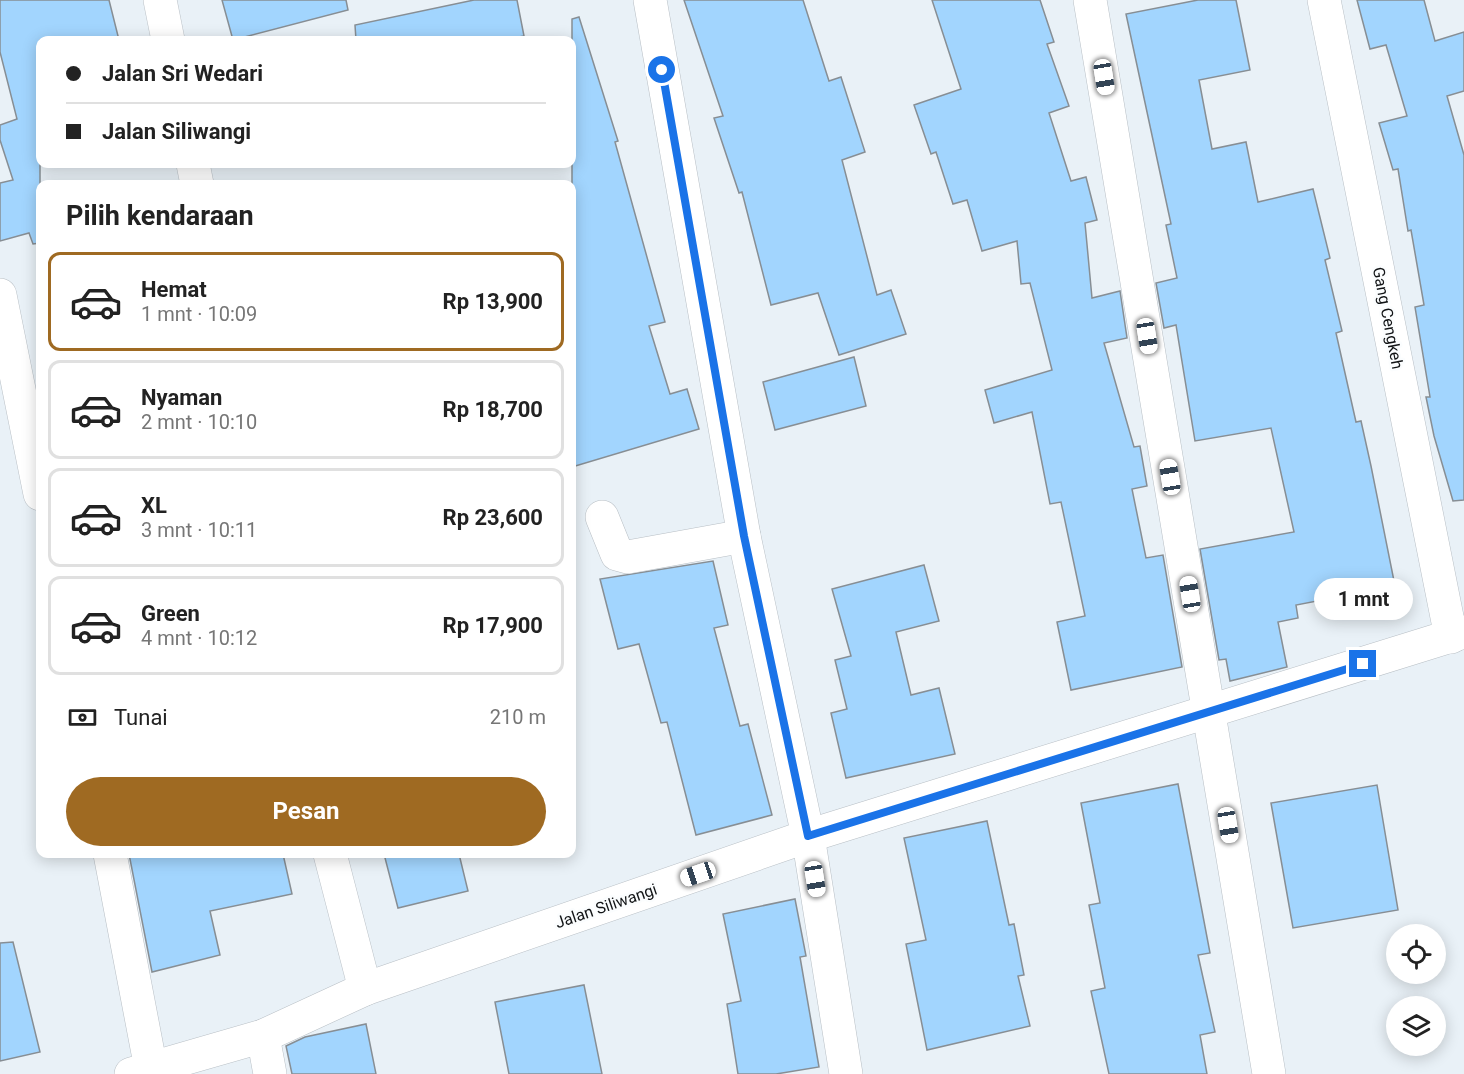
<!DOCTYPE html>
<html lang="id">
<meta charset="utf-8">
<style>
body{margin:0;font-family:Roboto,sans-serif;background:#f2f2f2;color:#222;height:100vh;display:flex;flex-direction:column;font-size:22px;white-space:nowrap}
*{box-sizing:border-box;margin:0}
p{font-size:20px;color:#767676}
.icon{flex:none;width:33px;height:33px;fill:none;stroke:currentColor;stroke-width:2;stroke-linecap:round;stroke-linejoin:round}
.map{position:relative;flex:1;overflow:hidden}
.panel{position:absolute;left:36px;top:180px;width:540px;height:678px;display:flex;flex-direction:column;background:#fff;border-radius:12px;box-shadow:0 3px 15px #0003}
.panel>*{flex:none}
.guide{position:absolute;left:36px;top:36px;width:540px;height:132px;border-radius:12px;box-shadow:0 3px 15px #0003;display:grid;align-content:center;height:132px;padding:0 30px;background:#fff}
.fabs{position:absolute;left:1386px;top:924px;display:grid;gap:12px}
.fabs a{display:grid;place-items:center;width:60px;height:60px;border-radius:50%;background:#fff;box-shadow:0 3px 15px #0003;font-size:30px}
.end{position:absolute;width:27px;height:27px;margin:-14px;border:8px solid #1a73e8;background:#fff;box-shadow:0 0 0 3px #fff}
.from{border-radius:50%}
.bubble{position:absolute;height:42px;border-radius:21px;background:#fff;box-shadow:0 3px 15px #0003;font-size:20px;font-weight:700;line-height:42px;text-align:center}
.car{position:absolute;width:18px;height:36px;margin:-18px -9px;border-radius:8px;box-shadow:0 0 4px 2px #0007;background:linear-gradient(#fff 24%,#345 0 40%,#fff 0 76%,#345 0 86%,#fff 0)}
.guide b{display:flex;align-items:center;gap:21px;height:57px;font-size:22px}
.guide b+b{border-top:2px solid #e0e0e0}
.guide i{width:15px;height:15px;background:#222}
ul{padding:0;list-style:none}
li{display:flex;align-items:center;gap:18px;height:99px;margin:0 12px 9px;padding:0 18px;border:3px solid #e0e0e0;border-radius:12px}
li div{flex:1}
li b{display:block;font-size:22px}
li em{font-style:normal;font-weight:700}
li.active{border-color:#9f6a22}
li>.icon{width:54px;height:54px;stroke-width:1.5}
h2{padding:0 30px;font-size:27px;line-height:72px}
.pay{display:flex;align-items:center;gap:15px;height:66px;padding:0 30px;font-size:22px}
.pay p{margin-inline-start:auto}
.button{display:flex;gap:12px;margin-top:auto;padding:12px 30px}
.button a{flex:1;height:69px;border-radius:36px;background:#9f6a22;color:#fff;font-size:24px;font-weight:700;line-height:69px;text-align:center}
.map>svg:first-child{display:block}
.building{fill:#a2d5fe;stroke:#878e94;stroke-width:1.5}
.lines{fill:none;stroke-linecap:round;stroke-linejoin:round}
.minor-casing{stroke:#b8bfc5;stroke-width:34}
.minor{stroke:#fff;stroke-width:33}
.route{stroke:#1a73e8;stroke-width:8}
.labels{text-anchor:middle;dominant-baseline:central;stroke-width:5;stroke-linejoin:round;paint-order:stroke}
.street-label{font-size:16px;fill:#111315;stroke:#fbfdfe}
</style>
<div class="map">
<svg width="1464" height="1074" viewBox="0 0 1464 1074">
<rect width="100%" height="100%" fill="#e9f1f7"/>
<!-- building -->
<g class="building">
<path d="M0 0H109L119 40H40V243L33 244 29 233 0 241V183L13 180 0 140V125L17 119 0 52Z"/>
<path d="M222 0H346L348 10 233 40Z"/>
<path d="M474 0H517L524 36 503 40H356L355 25Z"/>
<path d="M684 0H803L829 81 841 77 865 152 842 160 877 295 891 290 906 334 839 355 818 293 771 305 742 192 739 193 714 118 723 116Z"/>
<path d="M932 0H1040L1054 42 1047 44 1069 106 1049 113 1071 181 1086 177 1097 220 1085 223 1092 298 1120 291 1127 338 1104 343 1134 447 1140 446 1147 486 1132 489 1146 558 1163 555 1182 667 1071 690 1057 622 1085 616 1061 502 1050 504 1032 412 994 423 985 390 1052 370 1030 283 1021 284 1017 241 982 251 967 200 953 204 936 152 931 154 914 105 961 89Z"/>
<path d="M1198 0H1236L1250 70 1199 80 1212 149 1246 142 1258 202 1313 189 1330 258 1325 260 1342 331 1336 333 1356 422 1361 421 1371 466 1395 586 1296 605 1298 618 1278 622 1287 667 1230 681 1226 659 1219 660 1200 549 1294 532 1271 428 1195 441 1176 325 1164 328 1156 283 1177 278 1166 225 1171 224 1126 14Z"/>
<path d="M1357 0H1424L1435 41 1464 32V91L1447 96 1464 155V500L1453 501 1434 436 1426 397H1430L1415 307 1424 305 1411 230 1408 231 1398 169 1393 170 1379 123 1407 116 1386 45 1370 49Z"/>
<path d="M579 17 618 141 615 142 665 322 649 326 670 394 687 389 699 429 572 467V19Z"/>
<path d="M854 357 866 406 775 430 763 382Z"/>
<path d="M713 561 728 625 714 628 740 726 748 724 772 815 696 835 667 722 661 723 639 644 618 649 600 579Z"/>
<path d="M924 565 939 621 896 632 911 695 939 688 955 754 846 778 831 713 847 709 835 660 851 656 832 589Z"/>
<path d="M1178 784 1210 953 1198 955 1215 1032 1200 1035 1207 1074H1109L1091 991 1105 988 1089 905 1100 903 1081 803Z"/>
<path d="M1377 785 1398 910 1293 928 1271 803Z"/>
<path d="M987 821 1009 925 1014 924 1024 975 1018 976 1030 1026 927 1050 906 944 926 940 904 838Z"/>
<path d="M129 854H283L292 894 210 911 220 955 152 972Z"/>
<path d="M384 854H459L468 891 398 908Z"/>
<path d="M795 899 806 956 800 957 819 1067 776 1074H738L727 1004 741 1001 723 914Z"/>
<path d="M13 942 40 1052 0 1061V943Z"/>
<path d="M584 985 602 1074H509L495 1002Z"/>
<path d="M366 1024 376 1074H292L286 1046 305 1037Z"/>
</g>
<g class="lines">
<!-- minor casing -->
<g class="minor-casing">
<g id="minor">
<path d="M160 0 168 40"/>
<path d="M650 0 744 536 808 836 846 1074"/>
<path d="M1090 0 1269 1074"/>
<path d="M1324 0 1451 637"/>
<path d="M193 164 197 184"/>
<path d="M0 295 40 494"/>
<path d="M602 517 617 554 628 557 744 536"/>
<path d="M110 854 152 1074"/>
<path d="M330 854 365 989"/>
<path d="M263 1036 270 1074"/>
<path d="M131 1074 263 1036 365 989 808 836 1464 632"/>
</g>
</g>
<!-- minor -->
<use href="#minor" class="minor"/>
</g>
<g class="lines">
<!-- route -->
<path class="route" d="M662 70 744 536 808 836 1363 664"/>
</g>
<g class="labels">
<!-- street labels -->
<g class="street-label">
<text transform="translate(1388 318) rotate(79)">Gang Cengkeh</text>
<text transform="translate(606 906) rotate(-19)">Jalan Siliwangi</text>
</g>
</g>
</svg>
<div class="fabs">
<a><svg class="icon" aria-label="locate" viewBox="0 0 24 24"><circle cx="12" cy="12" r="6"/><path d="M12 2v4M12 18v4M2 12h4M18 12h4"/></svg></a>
<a><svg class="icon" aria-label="layers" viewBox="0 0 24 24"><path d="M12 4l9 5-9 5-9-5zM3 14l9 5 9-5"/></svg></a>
</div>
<i class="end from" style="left:662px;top:70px"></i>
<i class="end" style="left:1363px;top:664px"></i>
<div class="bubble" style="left:1314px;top:578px;width:99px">1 mnt</div>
<i class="car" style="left:1104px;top:77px;rotate:171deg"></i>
<i class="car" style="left:1147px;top:336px;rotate:171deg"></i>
<i class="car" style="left:1170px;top:477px;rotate:351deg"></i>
<i class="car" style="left:1190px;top:594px;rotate:351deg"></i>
<i class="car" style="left:1228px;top:825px;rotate:171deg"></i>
<i class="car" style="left:698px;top:874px;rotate:251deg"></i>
<i class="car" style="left:815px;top:879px;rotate:171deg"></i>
<div class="guide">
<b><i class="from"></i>Jalan Sri Wedari</b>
<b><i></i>Jalan Siliwangi</b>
</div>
<section class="panel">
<h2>Pilih kendaraan</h2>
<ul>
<li class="active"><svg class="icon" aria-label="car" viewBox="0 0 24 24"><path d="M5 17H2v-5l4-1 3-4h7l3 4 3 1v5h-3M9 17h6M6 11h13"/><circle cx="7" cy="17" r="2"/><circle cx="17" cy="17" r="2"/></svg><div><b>Hemat</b><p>1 mnt · 10:09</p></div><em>Rp 13,900</em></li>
<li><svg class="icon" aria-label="car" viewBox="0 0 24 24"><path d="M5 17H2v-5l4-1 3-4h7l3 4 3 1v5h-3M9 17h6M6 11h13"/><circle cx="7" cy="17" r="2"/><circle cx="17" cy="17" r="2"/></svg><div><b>Nyaman</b><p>2 mnt · 10:10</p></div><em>Rp 18,700</em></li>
<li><svg class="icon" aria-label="car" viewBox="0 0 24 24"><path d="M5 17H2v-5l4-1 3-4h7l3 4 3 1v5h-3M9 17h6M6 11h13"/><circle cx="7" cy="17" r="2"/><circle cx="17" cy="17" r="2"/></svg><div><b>XL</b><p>3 mnt · 10:11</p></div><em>Rp 23,600</em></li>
<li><svg class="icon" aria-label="car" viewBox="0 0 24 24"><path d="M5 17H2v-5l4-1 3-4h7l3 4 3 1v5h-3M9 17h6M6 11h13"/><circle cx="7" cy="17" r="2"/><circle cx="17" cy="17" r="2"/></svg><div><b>Green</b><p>4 mnt · 10:12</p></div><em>Rp 17,900</em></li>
</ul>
<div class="pay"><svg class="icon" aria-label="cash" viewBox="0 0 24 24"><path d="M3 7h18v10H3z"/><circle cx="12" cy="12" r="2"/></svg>Tunai<p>210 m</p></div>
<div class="button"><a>Pesan</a></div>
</section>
</div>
